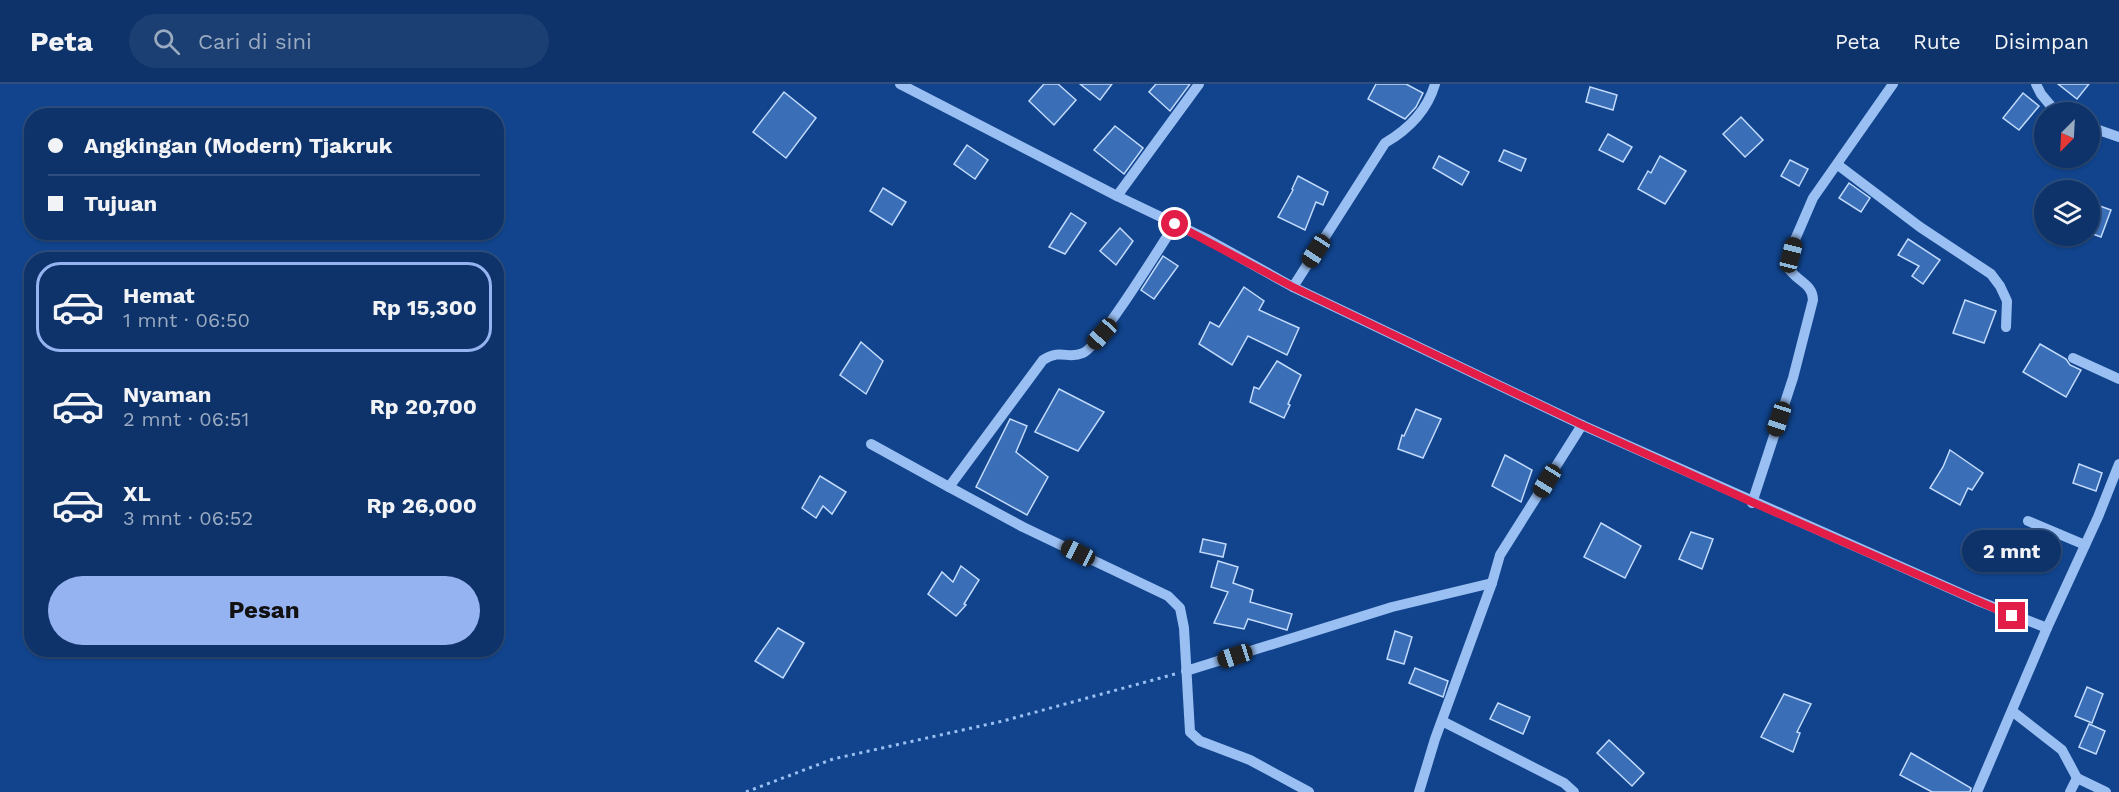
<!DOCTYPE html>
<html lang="id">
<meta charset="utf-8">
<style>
body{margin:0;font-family:"Work Sans",sans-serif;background:#1b3f72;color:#f1f3f6;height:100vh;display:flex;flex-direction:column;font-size:22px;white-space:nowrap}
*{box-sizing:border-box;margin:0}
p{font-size:20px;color:#9aaac1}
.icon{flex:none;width:33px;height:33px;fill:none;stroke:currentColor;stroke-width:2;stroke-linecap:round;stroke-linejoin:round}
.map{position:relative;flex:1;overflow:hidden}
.side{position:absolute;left:24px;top:168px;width:480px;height:405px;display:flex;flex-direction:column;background:#0d336a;border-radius:24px;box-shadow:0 2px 4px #0004,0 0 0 2px #2d4e7e}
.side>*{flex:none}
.guide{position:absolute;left:24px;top:24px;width:480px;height:132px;border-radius:24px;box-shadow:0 2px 4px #0004,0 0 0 2px #2d4e7e;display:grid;align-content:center;height:132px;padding:0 24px;background:#0d336a}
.needle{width:39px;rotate:204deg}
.tools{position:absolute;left:2034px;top:18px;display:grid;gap:12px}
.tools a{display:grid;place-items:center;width:66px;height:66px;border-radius:50%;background:#0d336a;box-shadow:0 2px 4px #0004,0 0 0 2px #2d4e7e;font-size:30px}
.end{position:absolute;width:27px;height:27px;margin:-14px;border:8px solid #e11d48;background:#fff;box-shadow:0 0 0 3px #fff}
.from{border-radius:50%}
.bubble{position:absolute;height:42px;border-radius:21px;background:#0d336a;box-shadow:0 2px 4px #0004,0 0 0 2px #2d4e7e;font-size:20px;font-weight:700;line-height:42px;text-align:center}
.car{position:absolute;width:18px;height:36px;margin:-18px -9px;border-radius:8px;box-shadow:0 0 4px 2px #0007;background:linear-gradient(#222 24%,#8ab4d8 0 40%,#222 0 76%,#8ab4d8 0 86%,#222 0)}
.guide b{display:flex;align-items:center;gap:21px;height:57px;font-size:22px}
.guide b+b{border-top:2px solid #2d4e7e}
.guide i{width:15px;height:15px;background:#f1f3f6}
ul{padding:10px 0 0;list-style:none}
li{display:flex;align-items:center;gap:18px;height:90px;margin:0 12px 9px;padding:0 12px;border:3px solid transparent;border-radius:24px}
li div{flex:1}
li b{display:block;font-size:22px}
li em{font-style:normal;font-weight:700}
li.active{border-color:#95b2f1}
li>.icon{width:54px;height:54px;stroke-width:1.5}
.cta{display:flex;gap:12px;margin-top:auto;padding:12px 24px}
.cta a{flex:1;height:69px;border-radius:36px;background:#95b2f1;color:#111;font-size:24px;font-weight:700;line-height:69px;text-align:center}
header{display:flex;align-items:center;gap:36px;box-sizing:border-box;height:84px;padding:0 30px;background:#0d336a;border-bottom:2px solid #2d4e7e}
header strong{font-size:28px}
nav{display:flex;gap:33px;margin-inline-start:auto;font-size:21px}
.search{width:420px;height:54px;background:#1b3f72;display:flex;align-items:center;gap:15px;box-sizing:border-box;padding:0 21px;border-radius:33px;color:#9aaac1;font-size:22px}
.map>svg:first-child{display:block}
.building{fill:#3a6eb7;stroke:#c1dafd;stroke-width:1.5}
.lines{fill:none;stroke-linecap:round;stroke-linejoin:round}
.path{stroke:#9abff2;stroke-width:3;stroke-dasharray:3 4.5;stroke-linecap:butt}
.minor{stroke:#9abff2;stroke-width:10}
.route{stroke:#e11d48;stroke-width:8}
</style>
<header>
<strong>Peta</strong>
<div class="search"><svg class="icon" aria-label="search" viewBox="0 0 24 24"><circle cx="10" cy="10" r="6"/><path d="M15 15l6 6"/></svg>Cari di sini</div>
<nav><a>Peta</a><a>Rute</a><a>Disimpan</a></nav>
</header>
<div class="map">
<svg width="2119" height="708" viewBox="0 0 2119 708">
<rect width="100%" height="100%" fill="#11448d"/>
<!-- building -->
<g class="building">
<path d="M1044 0H1058L1076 16 1054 41 1029 17Z"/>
<path d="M1080 0H1112L1100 16Z"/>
<path d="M1156 0H1190L1170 27 1149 8Z"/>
<path d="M1376 0H1406L1423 9 1416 23 1405 35 1368 15Z"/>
<path d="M2058 0H2089L2077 15Z"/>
<path d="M1590 3 1617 11 1613 26 1586 18Z"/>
<path d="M784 8 816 34 786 74 753 48Z"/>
<path d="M2023 9 2039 22 2019 46 2003 34Z"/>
<path d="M1741 33 1763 56 1745 73 1723 50Z"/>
<path d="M1115 42 1143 64 1124 90 1094 66Z"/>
<path d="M1608 50 1632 63 1623 78 1599 66Z"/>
<path d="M967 61 988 76 975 95 954 80Z"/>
<path d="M1504 66 1526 75 1521 87 1499 77Z"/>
<path d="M1439 72 1469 88 1462 101 1433 84Z"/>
<path d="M1660 72 1686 87 1665 120 1638 105 1648 87 1651 89Z"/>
<path d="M1790 76 1808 85 1799 102 1781 92Z"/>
<path d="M1298 92 1328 108 1323 121 1316 118 1305 146 1278 133 1293 106 1292 105Z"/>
<path d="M1849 99 1870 114 1861 128 1839 114Z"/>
<path d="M883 104 906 118 892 141 870 127Z"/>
<path d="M2097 121 2111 126 2101 153 2090 149V124L2095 126Z"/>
<path d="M1071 129 1086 139 1065 170 1049 163Z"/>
<path d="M1120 144 1133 157 1116 181 1100 167Z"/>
<path d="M1908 155 1940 176 1923 200 1912 192 1919 182 1898 171Z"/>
<path d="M1163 172 1178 182 1154 215 1141 206Z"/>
<path d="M1244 203 1264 217 1259 226 1299 244 1287 271 1248 252 1232 281 1199 260 1210 238 1219 243Z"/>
<path d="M1965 216 1996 227 1984 259 1953 249Z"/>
<path d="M861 258 883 277 866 310 840 291Z"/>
<path d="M2040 260 2066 275 2070 281 2081 286 2066 313 2023 288Z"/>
<path d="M1277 277 1301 291 1288 320 1290 321 1284 334 1250 318 1254 303 1259 305Z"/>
<path d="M1059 305 1104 328 1078 367 1035 348Z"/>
<path d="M1416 325 1441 335 1423 374 1398 365 1402 351 1404 352Z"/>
<path d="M1010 335 1027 342 1016 368 1048 393 1027 431 976 403Z"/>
<path d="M1950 366 1983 389 1972 406 1968 404 1960 421 1930 404 1943 383Z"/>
<path d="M1505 371 1532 386 1521 418 1492 402Z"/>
<path d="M2079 380 2102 389 2096 407 2073 399Z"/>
<path d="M820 392 846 408 832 430 823 422 816 434 802 424Z"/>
<path d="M1601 439 1641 462 1625 494 1584 473Z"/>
<path d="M1691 448 1713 455 1702 485 1679 475Z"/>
<path d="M2032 454 2058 467 2050 485 2023 472Z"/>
<path d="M1203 455 1226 460 1223 473 1200 468Z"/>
<path d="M1218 477 1238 483 1233 499 1253 506 1250 518 1292 530 1287 546 1248 535 1244 545 1214 539 1228 508 1211 503Z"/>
<path d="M961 482 979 496 964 520 966 521 956 532 928 510 942 488 953 498Z"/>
<path d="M778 544 804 559 783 594 755 577Z"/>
<path d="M1395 547 1412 553 1404 580 1387 575Z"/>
<path d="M1415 584 1448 597 1443 613 1409 599Z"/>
<path d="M2087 603 2103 610 2092 639 2075 632Z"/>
<path d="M1784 610 1811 620 1797 648 1800 649 1793 668 1761 653Z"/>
<path d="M1498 619 1530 633 1523 650 1490 635Z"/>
<path d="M2089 640 2105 647 2096 670 2079 663Z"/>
<path d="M1609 656 1644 689 1632 702 1597 669Z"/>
<path d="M1911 669 1971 704 1970 708H1932L1900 691Z"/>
</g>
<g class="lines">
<!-- path -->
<path class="path" d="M746 708 833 675 1003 637 1175 590"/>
<!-- minor -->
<g class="minor">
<path d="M900 0 1117 112 1207 155 1293 203 1582 341 1976 516 2047 544 2098 433 2119 380"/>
<path d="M2036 0 2041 10 2056 28"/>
<path d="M2090 43 2119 53"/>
<path d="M1838 81 1920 143 1991 190 2000 202 2007 217 2006 243"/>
<path d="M1117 112 1199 0"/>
<path d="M1175 140C1162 160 1098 264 1083 269 1067 276 1062 264 1043 276L949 403 1023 443 1168 512 1180 524 1184 544 1190 648 1200 657 1250 676 1309 708"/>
<path d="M1293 203 1385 59C1409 45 1427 27 1435 0"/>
<path d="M2073 274 2119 295"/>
<path d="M871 360 949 403"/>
<path d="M1752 419 1793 294 1813 216C1813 199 1795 197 1788 183L1794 158 1813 114 1893 0"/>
<path d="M2028 437 2085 461"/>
<path d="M1186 587 1392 523 1492 499"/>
<path d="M2012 627 2062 666 2077 694 2106 708"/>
<path d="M1442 637 1564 699 1574 708"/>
<path d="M1419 708 1435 655 1492 499 1500 471 1582 341"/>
<path d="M1977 708 2047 544"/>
<path d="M2070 708 2077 694"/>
</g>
</g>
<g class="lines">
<!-- route -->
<path class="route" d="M1175 140 1293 203 1582 341 1752 418 2012 532"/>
</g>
</svg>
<div class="tools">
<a><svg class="needle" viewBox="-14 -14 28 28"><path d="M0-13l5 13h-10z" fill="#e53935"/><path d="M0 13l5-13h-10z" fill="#9aaac1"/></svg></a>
<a><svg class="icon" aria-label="layers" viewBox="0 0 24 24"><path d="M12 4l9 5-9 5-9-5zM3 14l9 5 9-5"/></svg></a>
</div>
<i class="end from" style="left:1175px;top:140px"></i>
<i class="end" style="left:2012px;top:532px"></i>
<div class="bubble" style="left:1962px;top:446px;width:99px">2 mnt</div>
<i class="car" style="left:1316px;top:167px;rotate:213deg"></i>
<i class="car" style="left:1791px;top:171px;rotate:14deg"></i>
<i class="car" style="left:1102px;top:250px;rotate:222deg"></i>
<i class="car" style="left:1779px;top:335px;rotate:198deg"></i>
<i class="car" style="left:1547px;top:397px;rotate:212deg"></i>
<i class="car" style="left:1078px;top:469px;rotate:297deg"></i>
<i class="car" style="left:1235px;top:572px;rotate:252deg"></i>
<div class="guide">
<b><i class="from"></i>Angkingan (Modern) Tjakruk</b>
<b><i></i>Tujuan</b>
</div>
<section class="side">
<ul>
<li class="active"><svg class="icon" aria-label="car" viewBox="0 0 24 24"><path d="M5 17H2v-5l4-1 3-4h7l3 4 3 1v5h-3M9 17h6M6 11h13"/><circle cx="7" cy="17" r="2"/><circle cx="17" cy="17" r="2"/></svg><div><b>Hemat</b><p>1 mnt · 06:50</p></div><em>Rp 15,300</em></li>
<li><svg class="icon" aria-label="car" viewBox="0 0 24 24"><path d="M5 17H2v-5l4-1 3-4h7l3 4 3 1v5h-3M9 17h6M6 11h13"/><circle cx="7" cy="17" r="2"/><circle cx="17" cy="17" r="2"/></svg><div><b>Nyaman</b><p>2 mnt · 06:51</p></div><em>Rp 20,700</em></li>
<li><svg class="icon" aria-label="car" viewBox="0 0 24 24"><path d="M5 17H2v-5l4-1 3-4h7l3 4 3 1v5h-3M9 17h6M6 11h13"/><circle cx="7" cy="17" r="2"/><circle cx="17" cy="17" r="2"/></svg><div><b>XL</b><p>3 mnt · 06:52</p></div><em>Rp 26,000</em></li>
</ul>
<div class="cta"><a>Pesan</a></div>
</section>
</div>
